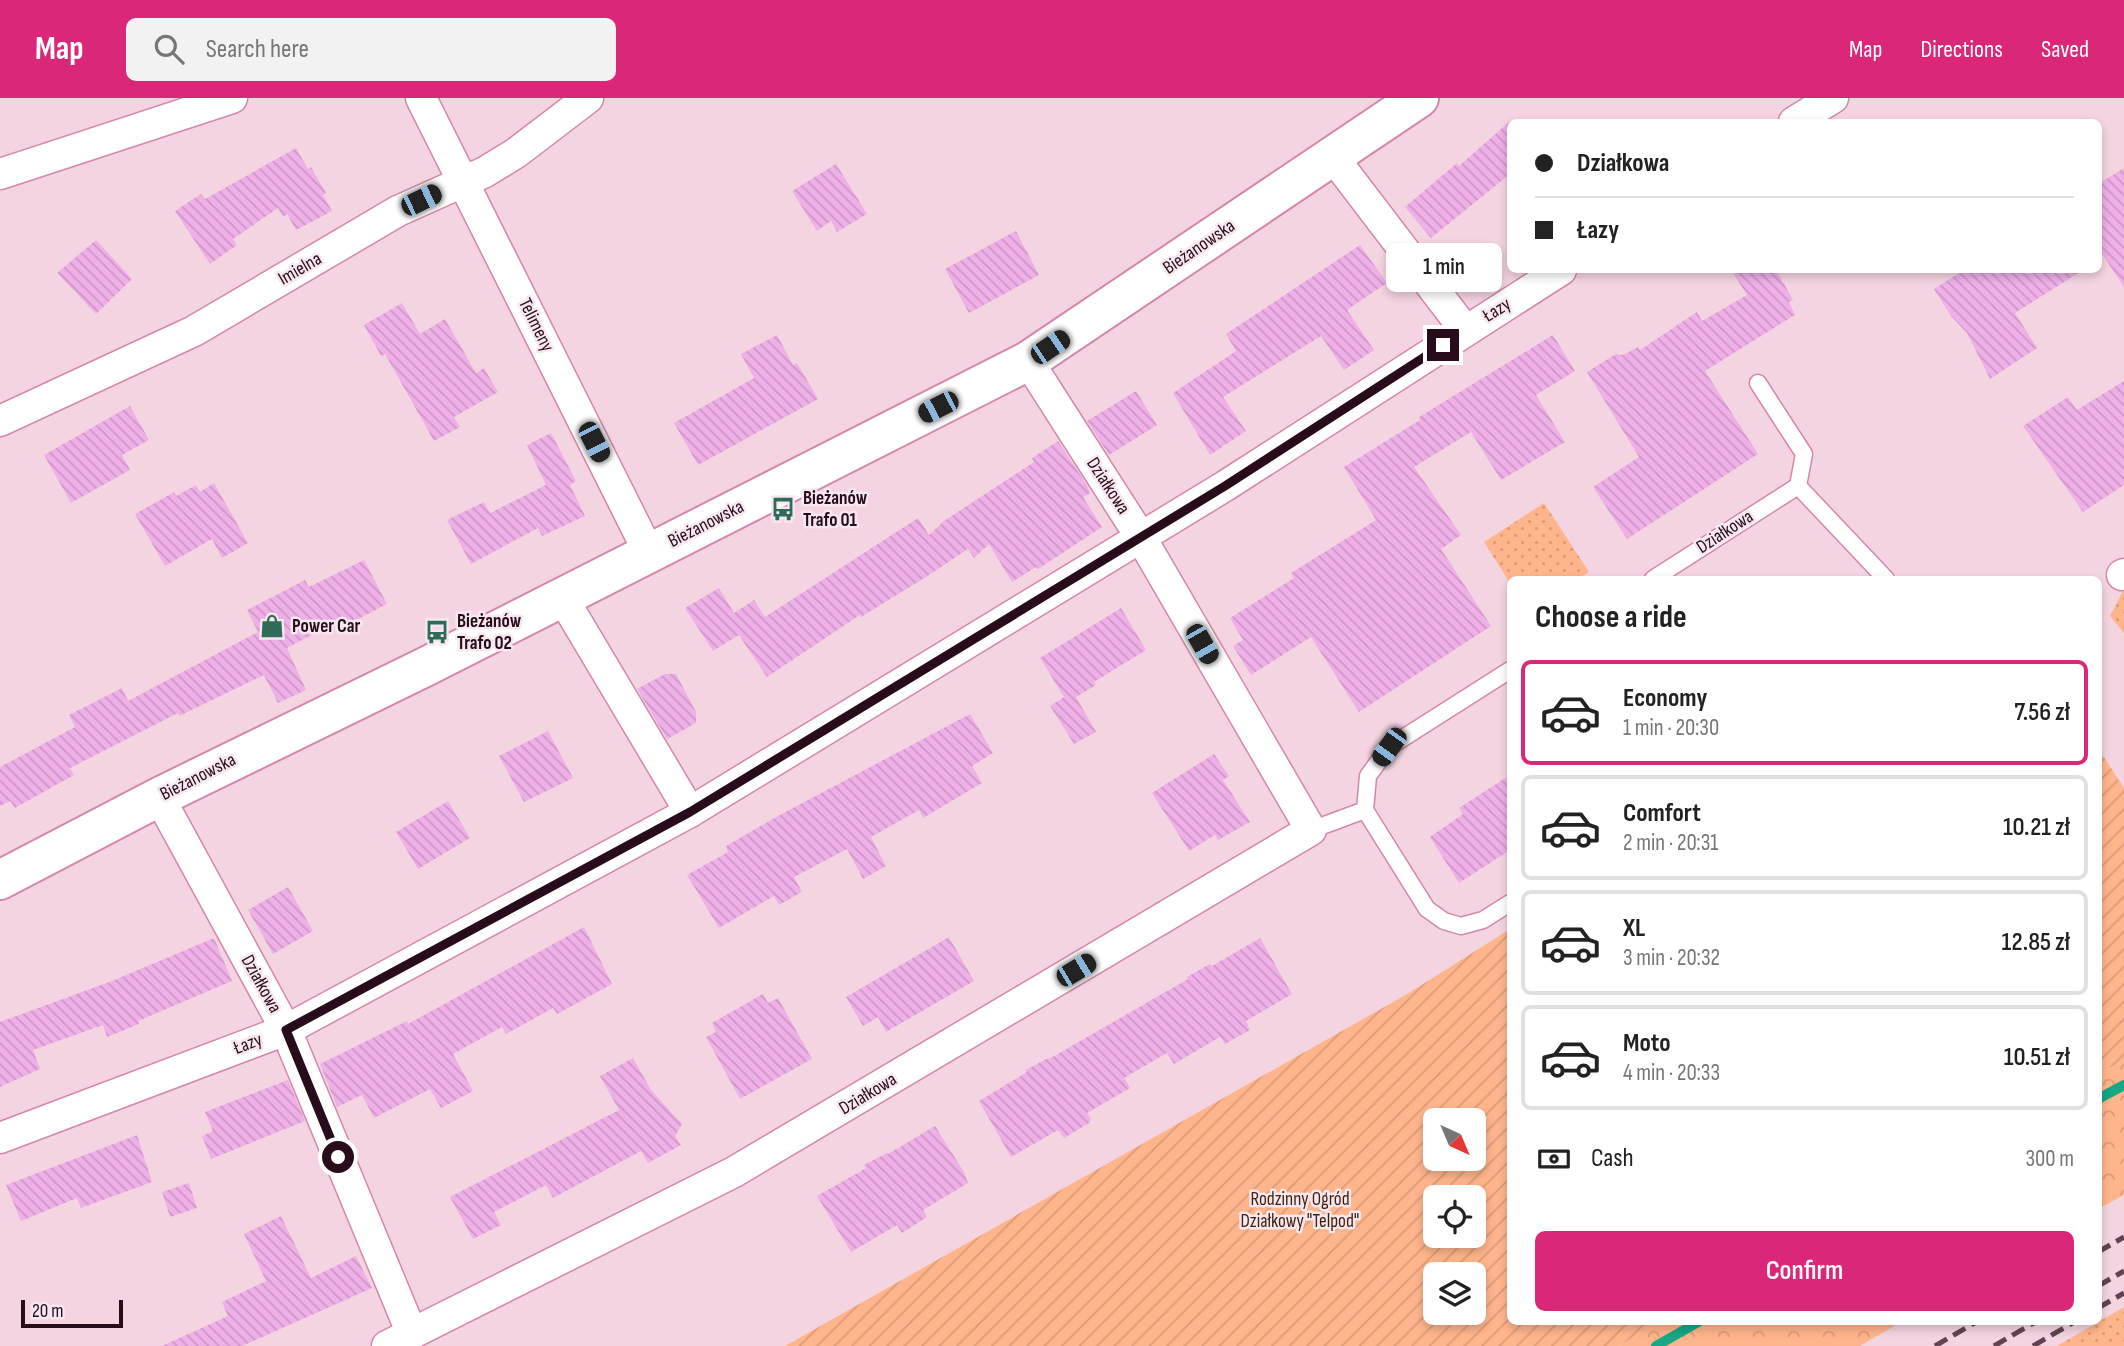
<!DOCTYPE html>
<meta charset="utf-8">
<style>
body{margin:0;font-family:"Sofia Sans Condensed",sans-serif;background:#f2f2f2;color:#222;height:100vh;display:flex;flex-direction:column;font-size:26px;white-space:nowrap}
*{box-sizing:border-box;margin:0}
p{font-size:23px;color:#767676}
.icon{flex:none;width:38px;height:38px;fill:none;stroke:currentColor;stroke-width:2;stroke-linecap:round;stroke-linejoin:round}
.map{position:relative;flex:1;overflow:hidden}
.panel{position:absolute;left:1507px;top:478px;width:595px;height:749px;display:flex;flex-direction:column;background:#fff;border-radius:10px;box-shadow:0 4px 10px #0003}
.panel>*{flex:none}
.banner{position:absolute;left:1507px;top:21px;width:595px;height:154px;border-radius:10px;box-shadow:0 4px 10px #0003;display:grid;align-content:center;height:154px;padding:0 28px;background:#fff}
.needle{width:46px;rotate:136deg}
.tools{position:absolute;left:1423px;top:1010px;display:grid;gap:14px}
.tools a{display:grid;place-items:center;width:63px;height:63px;border-radius:10px;background:#fff;box-shadow:0 4px 10px #0003;font-size:35px}
.scale{position:absolute;left:21px;bottom:18px;width:102px;box-sizing:border-box;padding-left:7px;border:4px solid #280c1b;border-top:0;font-size:19px;line-height:24px;white-space:nowrap;color:#280c1b;-webkit-text-stroke:5px #f7e7ee;paint-order:stroke}
.end{position:absolute;width:32px;height:32px;margin:-16px;border:9px solid #280c1b;background:#fff;box-shadow:0 0 0 4px #fff}
.from{border-radius:50%}
.bubble{position:absolute;height:49px;border-radius:10px;background:#fff;box-shadow:0 4px 10px #0003;font-size:23px;font-weight:600;line-height:49px;text-align:center}
.car{position:absolute;width:21px;height:42px;margin:-21px -10px;border-radius:9px;box-shadow:0 0 5px 2px #0007;background:linear-gradient(#222 24%,#8ab4d8 0 40%,#222 0 76%,#8ab4d8 0 86%,#222 0)}
.banner b{display:flex;align-items:center;gap:24px;height:66px;font-size:26px}
.banner b+b{border-top:2px solid #e0e0e0}
.banner i{width:18px;height:18px;background:#222}
ul{padding:0;list-style:none}
li{display:flex;align-items:center;gap:21px;height:105px;margin:0 14px 10px;padding:0 14px;border:4px solid #e0e0e0;border-radius:10px}
li div{flex:1}
li b{display:block;font-size:26px}
li em{font-style:normal;font-weight:600}
li.selected{border-color:#db2777}
li>.icon{width:63px;height:63px;stroke-width:1.5}
h2{padding:0 28px;font-size:32px;line-height:84px}
.pay{display:flex;align-items:center;gap:18px;height:77px;padding:0 28px;font-size:26px}
.pay p{margin-inline-start:auto}
.action{display:flex;gap:14px;margin-top:auto;padding:14px 28px}
.action a{flex:1;height:80px;border-radius:10px;background:#db2777;color:#fff;font-size:28px;font-weight:600;line-height:80px;text-align:center}
header{display:flex;align-items:center;gap:42px;box-sizing:border-box;height:98px;padding:0 35px;background:#db2777;color:#fff}
header strong{font-size:33px}
nav{display:flex;gap:38px;margin-inline-start:auto;font-size:24px}
.search{width:490px;height:63px;background:#f2f2f2;display:flex;align-items:center;gap:18px;box-sizing:border-box;padding:0 24px;border-radius:10px;color:#767676;font-size:26px}
.map>svg:first-child{display:block}
.grass{fill:url(#grass-dots)}
.forest{fill:url(#forest-crowns)}
.garden{fill:url(#garden-furrows);fill-rule:evenodd}
.lines{fill:none;stroke-linecap:round;stroke-linejoin:round}
.stream{stroke:#17a885;stroke-width:10}
.building{fill:url(#building-back-hatch)}
.service-casing{stroke:#d387ab;stroke-width:19}
.minor-casing{stroke:#d387ab;stroke-width:33}
.tertiary-casing{stroke:#d387ab;stroke-width:42}
.service{stroke:#fff;stroke-width:16}
.minor{stroke:#fff;stroke-width:30}
.tertiary{stroke:#fff;stroke-width:38}
.rail{stroke:#614452;stroke-width:5;stroke-dasharray:14 7;stroke-linecap:butt}
.route{stroke:#280c1b;stroke-width:9}
.labels{text-anchor:middle;dominant-baseline:central;stroke-width:5;stroke-linejoin:round;paint-order:stroke}
.street-label{font-size:19px;fill:#280c1b;stroke:#f7e7ee}
.poi-label{font-size:19px;font-weight:bold;fill:#280c1b;stroke:#f7e7ee;text-anchor:start}
.park-label{font-size:19px;fill:#421f0a;stroke:#f7e7ee}
</style>
<header>
<strong>Map</strong>
<div class="search"><svg class="icon" aria-label="search" viewBox="0 0 24 24"><circle cx="10" cy="10" r="6"/><path d="M15 15l6 6"/></svg>Search here</div>
<nav><a>Map</a><a>Directions</a><a>Saved</a></nav>
</header>
<div class="map">
<svg width="2124" height="1248" viewBox="0 0 2124 1248">
<defs>
<pattern id="grass-dots" width="8" height="8" patternUnits="userSpaceOnUse" patternTransform="scale(1.75)"><rect width="8" height="8" fill="#ffb58c"/><path d="M2 2h.1M6 6h.1" fill="none" stroke="#db9a78" stroke-width="1.8" stroke-linecap="round"/></pattern>
<pattern id="forest-crowns" width="20" height="18" patternUnits="userSpaceOnUse" patternTransform="scale(1.75)"><rect width="20" height="18" fill="#ffb58c"/><path d="M2 6a3 3 0 1 1 6 0M12 15a3 3 0 1 1 6 0" fill="none" stroke="#db9a78"/></pattern>
<pattern id="garden-furrows" width="10" height="10" patternUnits="userSpaceOnUse" patternTransform="scale(1.75)"><rect width="10" height="10" fill="#ffb58c"/><path d="M-1 1l2-2M0 10L10 0M9 11l2-2" fill="none" stroke="#db9a78"/></pattern>
<pattern id="building-back-hatch" width="6" height="6" patternUnits="userSpaceOnUse" patternTransform="scale(1.75)"><rect width="6" height="6" fill="#efb0e8"/><path d="M-1 5l2 2M0 0l6 6M5-1l2 2" fill="none" stroke="#cd96c6"/></pattern>
</defs>
<rect width="100%" height="100%" fill="#f5d4e2"/>
<!-- grass -->
<g class="grass">
<path d="M1544 405 1589 474 1578 481H1510V485L1484 444Z"/>
<path d="M2124 491V535L2110 518Z"/>
<path d="M2124 1209V1248H2057Z"/>
</g>
<!-- forest -->
<g class="forest">
<path d="M2124 962V1097L2098 1111V976Z"/>
<path d="M1662 1223H1903L1860 1248H1619Z"/>
</g>
<!-- garden -->
<g class="garden">
<path d="M2098 650 2124 690V962L2098 976Z"/>
<path d="M1510 831V1223H1662L1619 1248H785L1409 895ZM1435 1022H1474V1060H1435ZM1435 1099H1474V1138H1435ZM1435 1176H1474V1214H1435Z"/>
</g>
<g class="lines">
<!-- stream -->
<g class="stream">
<path d="M2098 1001 2124 987"/>
<path d="M1656 1248 1700 1223"/>
</g>
</g>
<!-- building -->
<g class="building">
<path d="M1510 23V76L1431 140 1405 109 1457 65 1459 68Z"/>
<path d="M296 50 308 71 311 69 326 95 323 97 332 113 296 132 287 116 283 119 278 110 233 141 237 147 210 166 175 113 201 96 205 101Z"/>
<path d="M836 66 867 116 837 134 831 123 817 133 792 93Z"/>
<path d="M2124 70V189L2098 150V86Z"/>
<path d="M1016 133 1039 177 969 215 945 171Z"/>
<path d="M96 142 132 181 96 216 57 175Z"/>
<path d="M1360 147 1387 185 1347 212 1374 252 1344 272 1321 238 1223 299 1246 333 1210 357 1173 295 1236 253 1226 236Z"/>
<path d="M1731 172H1776L1793 202 1789 204 1795 217 1705 273 1758 356 1627 441 1593 389 1639 359 1587 274 1616 256 1623 257 1638 249 1640 252 1697 214 1702 223 1747 197Z"/>
<path d="M1964 172H2083L2015 215 2037 250 1990 281 1967 235 1951 218 1934 191Z"/>
<path d="M402 205 420 236 445 221 476 275 484 270 498 294 454 319 460 329 434 343 385 256 381 258 364 227Z"/>
<path d="M777 237 793 267 797 265 818 301 698 367 674 325 754 280 741 256Z"/>
<path d="M1553 237 1575 273 1536 297 1565 344 1501 382 1471 334 1414 369 1461 437 1441 451 1491 528 1359 614 1311 539 1251 577 1233 548 1243 542 1230 520 1294 480 1291 475 1376 422 1344 369 1420 322 1419 319Z"/>
<path d="M2124 283V387L2083 414 2023 328 2068 299 2077 312Z"/>
<path d="M1136 293 1157 327 1109 357 1087 323Z"/>
<path d="M130 308 149 342 122 357 130 372 71 405 44 357Z"/>
<path d="M551 335 576 383 570 387 585 418 542 438 538 430 471 466 447 422 484 404 490 415 546 387 527 347Z"/>
<path d="M1058 343 1087 387 1090 395 1083 399 1102 429 1038 471 1036 469 1012 484 989 446 974 460 968 451 926 479 861 519 860 517 767 579 739 537 713 553 685 510 719 490 734 515 754 502 765 519 918 420 929 437 944 423 1034 364 1032 360Z"/>
<path d="M214 385 248 445 222 460 212 441 165 468 135 416 174 394 176 398 196 387 200 394Z"/>
<path d="M364 462 387 506 337 532 334 525 287 550 306 592 278 605 264 577 179 618 178 615 70 670 74 677 15 710 10 703 0 708V669L75 629 69 617 122 590 128 603 258 534 247 512 305 482 309 489Z"/>
<path d="M1121 510 1146 552 1094 584 1096 587 1076 599 1096 634 1074 646 1050 608 1064 599 1040 560Z"/>
<path d="M665 576H676L696 614V625L667 641 637 591Z"/>
<path d="M970 616 993 655 972 668 982 685 923 720 919 712 871 739 886 768 863 781 847 751 794 779 802 794 779 807 774 798 719 830 687 777 728 754 726 748 778 718Z"/>
<path d="M548 633 573 680 524 704 499 658Z"/>
<path d="M1214 656 1229 678 1223 682 1250 724 1218 742 1215 737 1189 753 1152 695Z"/>
<path d="M1510 677V752L1459 785 1430 739 1463 716 1459 710Z"/>
<path d="M448 703 470 740 418 771 396 734Z"/>
<path d="M288 789 313 833 273 856 248 812Z"/>
<path d="M584 829 612 886 557 916 553 910 506 936 502 929 453 956 473 993 441 1010 430 991 374 1020 362 997 337 1009 320 966 407 923 408 926Z"/>
<path d="M949 839 974 883 886 934 878 919 863 928 846 899Z"/>
<path d="M214 840 232 883 138 923 139 926 107 939 103 927 33 952 40 971 0 989V924L112 883Z"/>
<path d="M1260 840 1292 896 1246 923 1250 932 1225 946 1220 939 1174 966 1167 955 1124 980 1130 990 1087 1015 1091 1021 1089 1025 1064 1040 1058 1032 1011 1059 979 1003 1027 974 1026 972 1048 960 1049 961 1188 881 1187 879 1210 866 1212 868Z"/>
<path d="M763 896 768 905 778 900 812 961 740 1001 706 939 716 934 712 925Z"/>
<path d="M633 960 651 992 682 1026 675 1038 681 1047 648 1065 641 1053 553 1100 546 1087 494 1114 501 1127 473 1141 450 1099 619 1012 600 978Z"/>
<path d="M288 982 305 1023 211 1061 202 1038 213 1033 205 1014Z"/>
<path d="M935 1028 964 1074 968 1085 923 1112 927 1119 902 1135 897 1127 851 1154 817 1098 866 1070 864 1067 887 1055 888 1056Z"/>
<path d="M137 1037 152 1084 81 1110 77 1100 21 1123 6 1087Z"/>
<path d="M189 1085 197 1110 170 1119 162 1094Z"/>
<path d="M281 1118 311 1180 356 1158 372 1190 242 1248H162L228 1218 222 1204 266 1183 244 1136Z"/>
</g>
<g class="lines">
<!-- service casing -->
<g class="service-casing">
<g id="service">
<path d="M1758 285 1804 356 1798 388 1886 481"/>
<path d="M1653 481 1798 388"/>
<path d="M1365 712 1427 811 1444 823 1461 828 1483 822 1510 805"/>
<path d="M1311 732 1365 712 1368 678 1389 649 1510 572"/>
</g>
</g>
<!-- minor casing -->
<g class="minor-casing">
<g id="minor">
<path d="M421 0 649 455"/>
<path d="M1794 24 1833 0"/>
<path d="M1333 59 1465 232"/>
<path d="M0 76 232 0"/>
<path d="M0 323 194 233 398 113 485 74 516 55 588 0"/>
<path d="M2122 477 2124 476"/>
<path d="M562 499 690 714"/>
<path d="M159 699 286 932 412 1236"/>
<path d="M0 1040 286 932 690 714 1225 388 1561 172"/>
<path d="M387 1248 734 1074 1311 732 1140 438 1028 263"/>
</g>
</g>
<!-- tertiary casing -->
<g class="tertiary-casing">
<path id="tertiary" d="M0 782 159 699 425 569 1028 263 1419 0"/>
</g>
<!-- service -->
<use href="#service" class="service"/>
<!-- minor -->
<use href="#minor" class="minor"/>
<!-- tertiary -->
<use href="#tertiary" class="tertiary"/>
<!-- rail -->
<g class="rail">
<path d="M2098 1154 2124 1139"/>
<path d="M2098 1188 2124 1173"/>
<path d="M2098 1210 2124 1195"/>
<path d="M1935 1248 1978 1223"/>
<path d="M1994 1248 2037 1223"/>
<path d="M2033 1248 2076 1223"/>
</g>
</g>
<g class="lines">
<!-- route -->
<path class="route" d="M338 1059 286 932 690 714 1225 388 1443 247"/>
</g>
<!-- icons -->
<defs>
<g id="bus-bare" transform="scale(1.89)"><path d="M-5-6H5V4H4V6H2V4H-2V6H-4V4H-5ZM-3.5-4V0h7V-4ZM-3.5 1.2v1.5H-2V1.2ZM2 1.2v1.5H3.5V1.2Z" fill="#2e6c58" stroke="#f7e7ee" stroke-width="2.5" paint-order="stroke"/></g>
<g id="shop-bare" transform="scale(1.89)"><path d="M-5-2.5h2.3a2.7 3.5 0 0 1 5.4 0H5L5.5 6h-11ZM-1.5-2.5h3a1.5 2.3 0 0 0-3 0Z" fill="#2e6c58" stroke="#f7e7ee" stroke-width="2.5" paint-order="stroke"/></g>
</defs>
<g fill-rule="evenodd">
<use href="#bus-bare" x="783" y="411"/>
<use href="#shop-bare" x="272" y="528"/>
<use href="#bus-bare" x="437" y="534"/>
</g>
<g class="labels">
<!-- street labels -->
<g class="street-label">
<text transform="translate(1199 149) rotate(-34)">Bieżanowska</text>
<text transform="translate(300 171) rotate(-30)">Imielna</text>
<text transform="translate(1497 212) rotate(-32)">Łazy</text>
<text transform="translate(536 227) rotate(64)">Telimeny</text>
<text transform="translate(1108 388) rotate(57)">Działkowa</text>
<text transform="translate(706 426) rotate(-27)">Bieżanowska</text>
<text transform="translate(1725 434) rotate(-33)">Działkowa</text>
<text transform="translate(198 679) rotate(-27)">Bieżanowska</text>
<text transform="translate(261 886) rotate(61)">Działkowa</text>
<text transform="translate(248 946) rotate(-21)">Łazy</text>
<text transform="translate(868 996) rotate(-31)">Działkowa</text>
</g>
<!-- poi labels -->
<g class="poi-label">
<text x="803" y="400">Bieżanów<tspan x="803" dy="22">Trafo 01</tspan></text>
<text x="457" y="523">Bieżanów<tspan x="457" dy="22">Trafo 02</tspan></text>
<text x="292" y="528">Power Car</text>
</g>
<!-- park labels -->
<g class="park-label">
<text x="1300" y="1101">Rodzinny Ogród<tspan x="1300" dy="22">Działkowy "Telpod"</tspan></text>
</g>
</g>
</svg>
<div class="tools">
<a><svg class="needle" viewBox="-14 -14 28 28"><path d="M0-13l5 13h-10z" fill="#e53935"/><path d="M0 13l5-13h-10z" fill="#767676"/></svg></a>
<a><svg class="icon" aria-label="locate" viewBox="0 0 24 24"><circle cx="12" cy="12" r="6"/><path d="M12 2v4M12 18v4M2 12h4M18 12h4"/></svg></a>
<a><svg class="icon" aria-label="layers" viewBox="0 0 24 24"><path d="M12 4l9 5-9 5-9-5zM3 14l9 5 9-5"/></svg></a>
</div>
<div class="scale">20 m</div>
<i class="end from" style="left:338px;top:1059px"></i>
<i class="end" style="left:1443px;top:247px"></i>
<div class="bubble" style="left:1386px;top:145px;width:116px">1 min</div>
<i class="car" style="left:421px;top:102px;rotate:64deg"></i>
<i class="car" style="left:1050px;top:249px;rotate:56deg"></i>
<i class="car" style="left:938px;top:309px;rotate:243deg"></i>
<i class="car" style="left:594px;top:344px;rotate:153deg"></i>
<i class="car" style="left:1202px;top:546px;rotate:150deg"></i>
<i class="car" style="left:1389px;top:649px;rotate:216deg"></i>
<i class="car" style="left:1076px;top:872px;rotate:59deg"></i>
<div class="banner">
<b><i class="from"></i>Działkowa</b>
<b><i></i>Łazy</b>
</div>
<section class="panel">
<h2>Choose a ride</h2>
<ul>
<li class="selected"><svg class="icon" aria-label="car" viewBox="0 0 24 24"><path d="M5 17H2v-5l4-1 3-4h7l3 4 3 1v5h-3M9 17h6M6 11h13"/><circle cx="7" cy="17" r="2"/><circle cx="17" cy="17" r="2"/></svg><div><b>Economy</b><p>1 min · 20:30</p></div><em>7.56 zł</em></li>
<li><svg class="icon" aria-label="car" viewBox="0 0 24 24"><path d="M5 17H2v-5l4-1 3-4h7l3 4 3 1v5h-3M9 17h6M6 11h13"/><circle cx="7" cy="17" r="2"/><circle cx="17" cy="17" r="2"/></svg><div><b>Comfort</b><p>2 min · 20:31</p></div><em>10.21 zł</em></li>
<li><svg class="icon" aria-label="car" viewBox="0 0 24 24"><path d="M5 17H2v-5l4-1 3-4h7l3 4 3 1v5h-3M9 17h6M6 11h13"/><circle cx="7" cy="17" r="2"/><circle cx="17" cy="17" r="2"/></svg><div><b>XL</b><p>3 min · 20:32</p></div><em>12.85 zł</em></li>
<li><svg class="icon" aria-label="car" viewBox="0 0 24 24"><path d="M5 17H2v-5l4-1 3-4h7l3 4 3 1v5h-3M9 17h6M6 11h13"/><circle cx="7" cy="17" r="2"/><circle cx="17" cy="17" r="2"/></svg><div><b>Moto</b><p>4 min · 20:33</p></div><em>10.51 zł</em></li>
</ul>
<div class="pay"><svg class="icon" aria-label="cash" viewBox="0 0 24 24"><path d="M3 7h18v10H3z"/><circle cx="12" cy="12" r="2"/></svg>Cash<p>300 m</p></div>
<div class="action"><a>Confirm</a></div>
</section>
</div>
